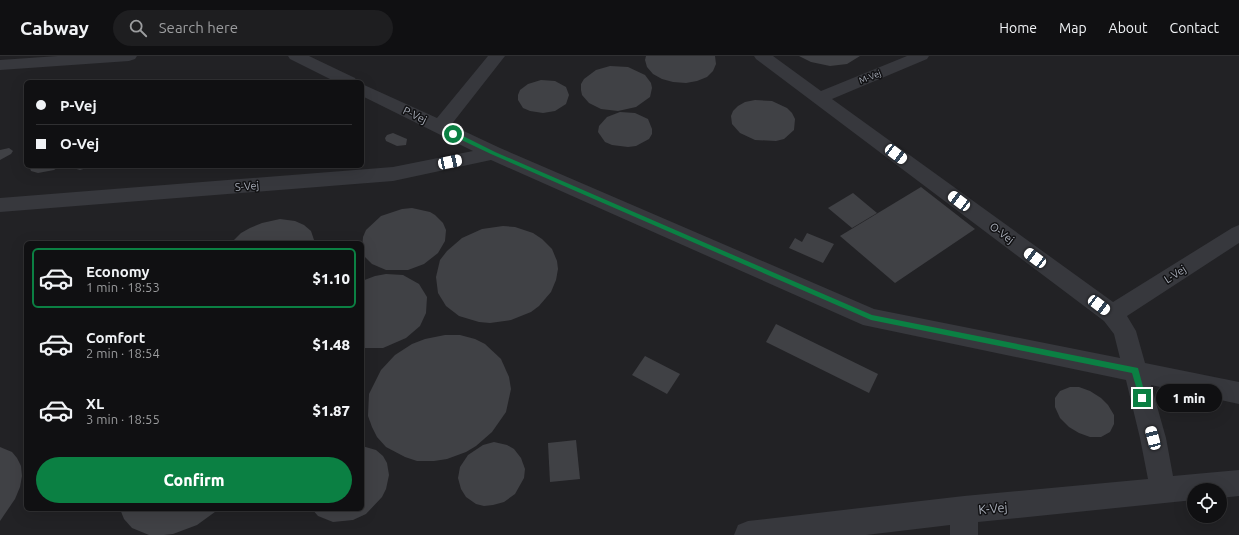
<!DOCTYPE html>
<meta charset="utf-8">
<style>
body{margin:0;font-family:Ubuntu,sans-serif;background:#1e1e20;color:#f1f3f6;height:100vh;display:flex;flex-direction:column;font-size:15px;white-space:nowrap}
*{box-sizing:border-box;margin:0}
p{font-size:13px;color:#9c9d9f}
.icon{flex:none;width:22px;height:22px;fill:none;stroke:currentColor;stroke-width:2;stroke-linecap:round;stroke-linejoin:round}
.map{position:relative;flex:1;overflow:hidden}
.drawer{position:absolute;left:24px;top:185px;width:340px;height:270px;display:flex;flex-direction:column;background:#101012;border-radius:6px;box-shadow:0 4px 16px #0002,0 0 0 1px #303032}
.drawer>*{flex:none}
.top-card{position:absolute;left:24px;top:24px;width:340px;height:88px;border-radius:6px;box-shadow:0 4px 16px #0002,0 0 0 1px #303032;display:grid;align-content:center;height:88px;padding:0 12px;background:#101012}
.tools{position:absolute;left:1187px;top:427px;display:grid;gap:8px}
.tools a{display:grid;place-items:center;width:40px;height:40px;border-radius:50%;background:#101012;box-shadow:0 4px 16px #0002,0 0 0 1px #303032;font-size:20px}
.end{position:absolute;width:18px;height:18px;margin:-9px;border:5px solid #0b8043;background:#fff;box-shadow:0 0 0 2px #fff}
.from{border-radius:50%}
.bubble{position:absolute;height:28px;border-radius:14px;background:#101012;box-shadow:0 4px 16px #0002,0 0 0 1px #303032;font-size:13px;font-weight:800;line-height:28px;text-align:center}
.car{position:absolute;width:12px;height:24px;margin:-12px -6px;border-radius:5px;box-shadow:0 0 3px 1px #0007;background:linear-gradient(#fff 24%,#345 0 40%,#fff 0 76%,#345 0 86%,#fff 0)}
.top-card b{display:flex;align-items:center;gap:14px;height:38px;font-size:15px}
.top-card b+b{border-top:1px solid #303032}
.top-card i{width:10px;height:10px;background:#f1f3f6}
ul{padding:7px 0 0;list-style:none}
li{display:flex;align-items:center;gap:12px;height:60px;margin:0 8px 6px;padding:0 4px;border:2px solid transparent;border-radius:6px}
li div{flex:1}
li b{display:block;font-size:15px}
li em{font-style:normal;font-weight:800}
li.active{border-color:#0b8043}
li>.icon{width:36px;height:36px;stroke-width:1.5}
.cta{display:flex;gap:8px;margin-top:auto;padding:8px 12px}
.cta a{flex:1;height:46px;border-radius:24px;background:#0b8043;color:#fff;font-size:16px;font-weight:800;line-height:46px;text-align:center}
header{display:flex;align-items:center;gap:24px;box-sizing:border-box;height:56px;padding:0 20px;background:#101012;border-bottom:1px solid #303032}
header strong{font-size:19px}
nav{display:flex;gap:22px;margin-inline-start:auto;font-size:14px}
.search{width:280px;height:36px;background:#1e1e20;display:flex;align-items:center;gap:10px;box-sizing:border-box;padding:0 14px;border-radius:22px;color:#9c9d9f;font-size:15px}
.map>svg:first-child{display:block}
.built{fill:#222225;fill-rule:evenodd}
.building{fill:#404145}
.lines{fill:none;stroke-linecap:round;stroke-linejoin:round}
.minor{fill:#37383d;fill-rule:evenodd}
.route{fill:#0b8043}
.labels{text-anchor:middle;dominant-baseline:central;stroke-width:3;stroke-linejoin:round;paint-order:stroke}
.far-street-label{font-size:9px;fill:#a8adb8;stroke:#111113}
.street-label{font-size:11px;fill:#a8adb8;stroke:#111113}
.near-street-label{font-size:13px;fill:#a8adb8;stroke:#111113}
</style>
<header>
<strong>Cabway</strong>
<div class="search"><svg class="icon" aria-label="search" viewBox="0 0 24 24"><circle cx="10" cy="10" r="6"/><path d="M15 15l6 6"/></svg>Search here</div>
<nav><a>Home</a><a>Map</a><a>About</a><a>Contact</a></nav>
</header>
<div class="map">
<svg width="1239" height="479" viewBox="0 0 1239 479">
<rect width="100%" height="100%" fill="#161618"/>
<!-- built -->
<path class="built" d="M0 0H1239V479H0ZM26 26H362V110H26ZM26 187H362V453H26ZM1194 434H1220V460H1194Z"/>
<!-- building -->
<g class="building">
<path d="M646 0H715L716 8 713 15 707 21 697 25 686 27 673 26 662 23 653 18 647 11 645 4Z"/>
<path d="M799 0H860L847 8 830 10 811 6Z"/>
<path d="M610 10 628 11 645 19 651 27 652 32 650 41 636 51 618 55 601 53 589 47 582 39 581 34V28L584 23 596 14Z"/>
<path d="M541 24 555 25 566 31 569 39 566 48 555 55 543 57 530 55 523 52 518 44V39L520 34 528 28Z"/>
<path d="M755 44 772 45 787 52 792 57 795 63 794 74 784 83 776 85 755 84 740 77 732 68 731 60 733 55 738 50 745 46Z"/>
<path d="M620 56 635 57 648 63 652 73V78L649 83 636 90 628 91 612 89 605 86 598 76 599 70 607 61Z"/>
<path d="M393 77 407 83 406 89 397 90 386 85 385 82 387 79Z"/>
<path d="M9 92 13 95 11 98 0 104V94Z"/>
<path d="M29 110H60L54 114 38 117 31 115Z"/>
<path d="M73 110H93L80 114 73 112Z"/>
<path d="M921 131 975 173 895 227 840 180Z"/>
<path d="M853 137 877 157 852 172 828 152Z"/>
<path d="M412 152 430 156 435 159 443 167 446 174 445 185 438 197 424 208 408 214H386L372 208 365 201 362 194 363 181 366 174 381 160 402 153Z"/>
<path d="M280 163 295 165 304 169 311 175 315 187H231L241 177 250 172 262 167Z"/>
<path d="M503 170 515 171 533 177 542 183 552 193 557 205 558 213 556 224 551 236 539 250 531 256 511 264 490 267 479 266 459 260 446 250 438 237 436 221 440 204 447 195 462 182 482 173Z"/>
<path d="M807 177 834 188 823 207 789 192 795 182 802 186Z"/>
<path d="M386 218 403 219 419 228 427 241 426 257 420 270 406 282 383 292H362V225L375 220Z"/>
<path d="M776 268 878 318 869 337 766 286Z"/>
<path d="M445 279H460L475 283 485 288 501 303 509 321 511 333 506 356 492 376 476 390 466 396 447 403 434 405H417L405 401 386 391 377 381 372 371 368 360 369 338 381 314 395 299 412 288 425 283Z"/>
<path d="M645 300 680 318 667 338 632 319Z"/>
<path d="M1070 331H1079L1090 335 1101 342 1108 349 1114 359V368L1110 376 1101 381H1090L1079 377 1069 371 1060 362 1055 351V342L1060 335Z"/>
<path d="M576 384 580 423 550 426 548 387Z"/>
<path d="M494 386 507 389 514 393 521 402 525 413 524 422 515 438 504 446 493 449 484 450 476 448 466 441 461 433 458 422 460 411 468 399 483 389Z"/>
<path d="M362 390 376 394 383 400 387 407 389 419 386 433 382 441 366 458 353 464 333 466 318 460 312 453H362Z"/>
<path d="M0 391 12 396 17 402 21 410 22 420 20 431 15 443 0 465Z"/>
<path d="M120 453H219L197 469 173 478 164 479H149L132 472 124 463Z"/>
</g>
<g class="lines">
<!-- minor -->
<g class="minor">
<path d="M58 0H137L135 3 129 5 0 14V4Z"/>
<path d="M288 0H309L355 22 357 26H336L290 3Z"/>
<path d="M488 0H505L451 69 500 92 874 253 1120 302 1114 278 1104 265 756 3 754 0H773L821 35 907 0H929L927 3 832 43 1113 246 1232 172 1239 169V187L1127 260 1136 275 1145 307 1239 326V348L1151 329 1166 382 1173 420 1239 414V440L1220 442V434H1194V444L978 466V479H950V469L866 479H734L738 469 748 465 964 440 1148 423 1140 382 1126 324 863 269 491 104 393 125 0 156V142L393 111 473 95 362 40V28L437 62Z"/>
</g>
</g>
<!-- route -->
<path class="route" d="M451 76H455L495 96 872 259 1138 312 1146 342 1142 345 1140 344 1132 317 871 264 491 98 451 79Z"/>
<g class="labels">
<!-- far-street labels -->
<g class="far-street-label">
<text transform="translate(870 21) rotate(-22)">M-Vej</text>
</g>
<!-- street labels -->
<g class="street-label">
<text transform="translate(415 59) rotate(26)">P-Vej</text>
<text transform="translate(247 130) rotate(-5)">S-Vej</text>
<text transform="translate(1002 177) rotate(37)">O-Vej</text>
<text transform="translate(1175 218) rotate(-33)">L-Vej</text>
</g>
<!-- near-street labels -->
<g class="near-street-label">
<text transform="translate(993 452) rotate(-5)">K-Vej</text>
</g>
</g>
</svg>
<div class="tools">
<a><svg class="icon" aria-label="locate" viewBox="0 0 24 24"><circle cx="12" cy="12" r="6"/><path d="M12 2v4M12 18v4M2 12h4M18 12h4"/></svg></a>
</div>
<i class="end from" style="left:453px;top:78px"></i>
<i class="end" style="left:1142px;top:342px"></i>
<div class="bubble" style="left:1156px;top:328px;width:66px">1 min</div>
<i class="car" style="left:896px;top:98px;rotate:127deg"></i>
<i class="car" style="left:450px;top:106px;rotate:78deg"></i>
<i class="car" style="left:959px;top:145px;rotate:307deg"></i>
<i class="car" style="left:1035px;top:202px;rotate:307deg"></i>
<i class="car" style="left:1099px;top:249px;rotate:127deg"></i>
<i class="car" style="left:1153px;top:382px;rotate:345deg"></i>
<div class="top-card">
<b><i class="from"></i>P-Vej</b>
<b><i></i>O-Vej</b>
</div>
<section class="drawer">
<ul>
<li class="active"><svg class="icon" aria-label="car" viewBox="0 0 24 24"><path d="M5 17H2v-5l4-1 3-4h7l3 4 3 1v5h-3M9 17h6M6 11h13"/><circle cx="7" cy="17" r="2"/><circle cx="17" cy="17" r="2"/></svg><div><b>Economy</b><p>1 min · 18:53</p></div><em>$1.10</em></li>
<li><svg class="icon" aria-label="car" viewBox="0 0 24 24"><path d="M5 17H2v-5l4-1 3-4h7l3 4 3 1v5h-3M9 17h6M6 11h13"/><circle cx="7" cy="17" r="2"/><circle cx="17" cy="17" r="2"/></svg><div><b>Comfort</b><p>2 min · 18:54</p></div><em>$1.48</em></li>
<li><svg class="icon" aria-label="car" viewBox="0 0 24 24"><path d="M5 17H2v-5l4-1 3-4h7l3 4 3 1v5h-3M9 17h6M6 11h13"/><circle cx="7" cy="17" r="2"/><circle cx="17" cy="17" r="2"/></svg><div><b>XL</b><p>3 min · 18:55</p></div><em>$1.87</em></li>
</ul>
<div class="cta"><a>Confirm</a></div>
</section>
</div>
